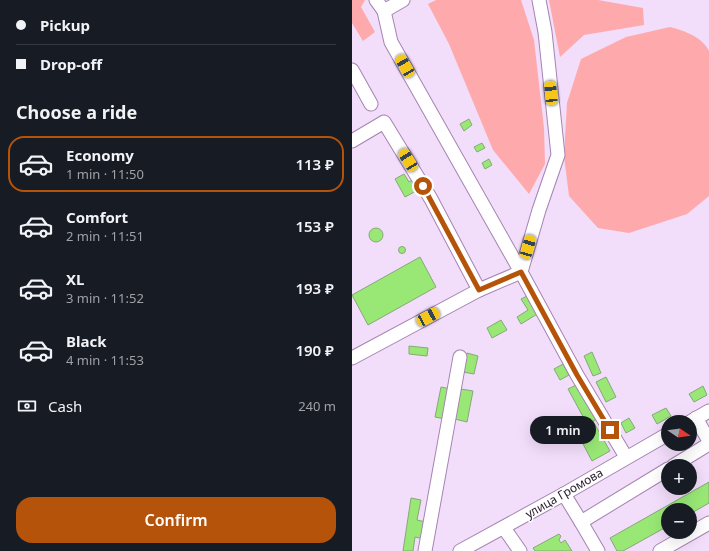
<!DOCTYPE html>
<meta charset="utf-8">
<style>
body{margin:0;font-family:"Noto Sans",sans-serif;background:#20242c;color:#f1f3f6;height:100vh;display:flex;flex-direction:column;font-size:15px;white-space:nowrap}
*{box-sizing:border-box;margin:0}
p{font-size:13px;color:#9ea1a6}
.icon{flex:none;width:22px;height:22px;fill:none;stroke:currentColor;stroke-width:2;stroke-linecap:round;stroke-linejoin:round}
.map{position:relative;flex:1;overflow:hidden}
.side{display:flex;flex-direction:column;background:#171b24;width:352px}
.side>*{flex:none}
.banner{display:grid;align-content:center;height:88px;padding:0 16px;background:#171b24}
.needle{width:26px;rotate:103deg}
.controls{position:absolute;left:309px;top:415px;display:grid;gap:8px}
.controls a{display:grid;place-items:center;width:36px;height:36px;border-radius:50%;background:#171b24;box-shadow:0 4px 16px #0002;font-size:20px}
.end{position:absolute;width:18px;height:18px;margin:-9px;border:5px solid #b45309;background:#fff;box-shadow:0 0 0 2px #fff}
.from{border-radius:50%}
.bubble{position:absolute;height:28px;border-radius:14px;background:#171b24;box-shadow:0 4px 16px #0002;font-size:13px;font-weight:600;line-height:28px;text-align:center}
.car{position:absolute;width:12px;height:24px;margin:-12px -6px;border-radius:5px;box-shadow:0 0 3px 1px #0007;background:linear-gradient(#f5c518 24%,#345 0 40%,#f5c518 0 76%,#345 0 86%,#f5c518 0)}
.banner b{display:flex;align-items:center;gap:14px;height:38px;font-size:15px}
.banner b+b{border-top:1px solid #363941}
.banner i{width:10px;height:10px;background:#f1f3f6}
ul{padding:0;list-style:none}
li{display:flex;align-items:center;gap:12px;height:56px;margin:0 8px 6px;padding:0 8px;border:2px solid transparent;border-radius:16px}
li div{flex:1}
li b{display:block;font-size:15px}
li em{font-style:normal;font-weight:600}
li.on{border-color:#b45309}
li>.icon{width:36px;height:36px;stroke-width:1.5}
h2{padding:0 16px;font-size:18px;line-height:48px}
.pay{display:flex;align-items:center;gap:10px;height:44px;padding:0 16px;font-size:15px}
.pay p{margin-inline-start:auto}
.action{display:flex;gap:8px;margin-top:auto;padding:8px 16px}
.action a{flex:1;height:46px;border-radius:16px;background:#b45309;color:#fff;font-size:16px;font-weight:600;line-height:46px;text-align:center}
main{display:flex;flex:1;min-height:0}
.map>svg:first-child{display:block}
.green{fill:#fea9ac}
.building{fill:#99e876;stroke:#87a77a}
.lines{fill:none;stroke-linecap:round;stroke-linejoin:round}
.minor-casing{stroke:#a484b0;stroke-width:15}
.minor{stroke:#fff;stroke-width:13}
.route{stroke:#b45309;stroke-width:5}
.labels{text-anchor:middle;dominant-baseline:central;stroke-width:3;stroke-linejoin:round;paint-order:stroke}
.street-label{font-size:12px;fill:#291c2d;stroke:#fff}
</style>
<main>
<section class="side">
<div class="banner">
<b><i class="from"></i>Pickup</b>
<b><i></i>Drop-off</b>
</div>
<h2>Choose a ride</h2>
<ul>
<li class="on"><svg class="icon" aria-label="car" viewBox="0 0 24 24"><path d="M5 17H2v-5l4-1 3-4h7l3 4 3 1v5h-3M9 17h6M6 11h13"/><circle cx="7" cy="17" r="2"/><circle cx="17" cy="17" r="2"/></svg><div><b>Economy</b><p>1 min · 11:50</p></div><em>113 ₽</em></li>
<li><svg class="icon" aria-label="car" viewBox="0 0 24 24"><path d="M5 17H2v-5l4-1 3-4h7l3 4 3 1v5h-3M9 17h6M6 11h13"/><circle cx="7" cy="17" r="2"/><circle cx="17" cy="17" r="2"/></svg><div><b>Comfort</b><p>2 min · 11:51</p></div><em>153 ₽</em></li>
<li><svg class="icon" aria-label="car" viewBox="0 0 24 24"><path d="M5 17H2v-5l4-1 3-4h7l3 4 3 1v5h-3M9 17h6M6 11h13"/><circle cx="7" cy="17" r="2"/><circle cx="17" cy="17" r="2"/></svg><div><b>XL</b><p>3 min · 11:52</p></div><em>193 ₽</em></li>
<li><svg class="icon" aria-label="car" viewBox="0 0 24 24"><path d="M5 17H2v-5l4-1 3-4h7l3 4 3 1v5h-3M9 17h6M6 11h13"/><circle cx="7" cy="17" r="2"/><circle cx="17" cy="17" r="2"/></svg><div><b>Black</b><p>4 min · 11:53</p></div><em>190 ₽</em></li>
</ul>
<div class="pay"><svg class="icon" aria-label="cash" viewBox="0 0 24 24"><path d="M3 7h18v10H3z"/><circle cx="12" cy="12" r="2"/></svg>Cash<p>240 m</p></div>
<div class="action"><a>Confirm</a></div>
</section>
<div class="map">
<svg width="357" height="551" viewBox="0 0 357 551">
<rect width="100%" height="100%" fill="#f2ddfa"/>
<!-- green -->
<g class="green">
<path d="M0 0H13L9 7 23 32 11 41 0 23Z"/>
<path d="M84 0H169L182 40 192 128 193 164 177 194 141 150 97 44 76 4Z"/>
<path d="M197 0H246L291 8 292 25 232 35 208 57Z"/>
<path d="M318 27C333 31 350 37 357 51V196L335 214 277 233 246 228 217 196 212 156 215 103 229 59 274 37Z"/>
</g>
<!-- building -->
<g class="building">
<path d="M117 119 120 125 112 131 108 124Z"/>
<path d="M130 143 133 148 125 152 122 147Z"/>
<path d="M137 159 140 165 133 169 130 163Z"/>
<path d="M52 174 57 182 60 180 66 190 53 197 43 179Z"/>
<circle cx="24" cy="235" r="7"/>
<circle cx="50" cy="250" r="3.5"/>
<path d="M68 257 84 287 16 325 0 295Z"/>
<path d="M177 295 187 313 169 324 165 317 176 310 169 299Z"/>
<path d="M149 320 155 330 140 338 135 328Z"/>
<path d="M57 346 76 348 75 356 57 354Z"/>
<path d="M240 352 249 373 241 376 232 356Z"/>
<path d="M115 353 126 356 122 374 111 372Z"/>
<path d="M211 364 217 375 208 380 202 369Z"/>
<path d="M254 377 264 397 254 402 244 382Z"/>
<path d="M226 384 246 419 241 421 258 451 240 461 230 442 239 437 233 426 235 424 216 389Z"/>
<path d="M351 386 355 395 342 402 337 394Z"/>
<path d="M89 387 99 389 93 419 83 417Z"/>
<path d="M109 389 121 391 115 422 103 419Z"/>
<path d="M314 408 319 416 305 424 300 415Z"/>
<path d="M277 418 283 428 274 433 269 423Z"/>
<path d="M357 482V503L338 514V510H316V526L271 551H265L258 538Z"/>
<path d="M59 498 69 500 65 520 74 522 72 539 63 537 61 551H51Z"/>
<path d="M207 534 209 536 207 540 209 543 213 540 220 551H183L181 548Z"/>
</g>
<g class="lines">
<!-- minor casing -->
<g class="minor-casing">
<g id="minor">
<path d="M24 0 32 11"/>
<path d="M51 0 32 11 39 42 169 272 225 375 274 457"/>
<path d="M0 70 19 104"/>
<path d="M0 141 32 122 79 199 127 290"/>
<path d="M0 358 127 290 169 272 187 210 206 155 193 32 187 0"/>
<path d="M344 418 357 441"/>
<path d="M338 422 357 411"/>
<path d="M321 466 357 444"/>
<path d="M212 494 229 522"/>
<path d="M152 528 168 551"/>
<path d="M73 551 108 357"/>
<path d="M108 551 212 494 316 434"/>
<path d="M246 551 229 522 316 469"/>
<path d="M308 551 357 523"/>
</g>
</g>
<!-- minor -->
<use href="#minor" class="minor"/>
</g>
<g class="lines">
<!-- route -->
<path class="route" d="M71 186 127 290 169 272 225 375 258 430"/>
</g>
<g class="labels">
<!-- street labels -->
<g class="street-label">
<text transform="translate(212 493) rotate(-30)">улица Громова</text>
</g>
</g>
</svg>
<div class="controls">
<a><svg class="needle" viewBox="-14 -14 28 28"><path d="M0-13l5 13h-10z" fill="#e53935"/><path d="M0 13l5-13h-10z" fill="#9ea1a6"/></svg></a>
<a>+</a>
<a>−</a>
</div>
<i class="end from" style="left:71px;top:186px"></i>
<i class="end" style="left:258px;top:430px"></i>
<div class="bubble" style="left:178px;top:416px;width:66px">1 min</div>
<i class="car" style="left:53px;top:66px;rotate:330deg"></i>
<i class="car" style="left:199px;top:93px;rotate:354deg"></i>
<i class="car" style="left:56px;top:160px;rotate:328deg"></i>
<i class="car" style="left:176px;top:247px;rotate:16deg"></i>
<i class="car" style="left:76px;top:317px;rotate:61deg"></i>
</div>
</main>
